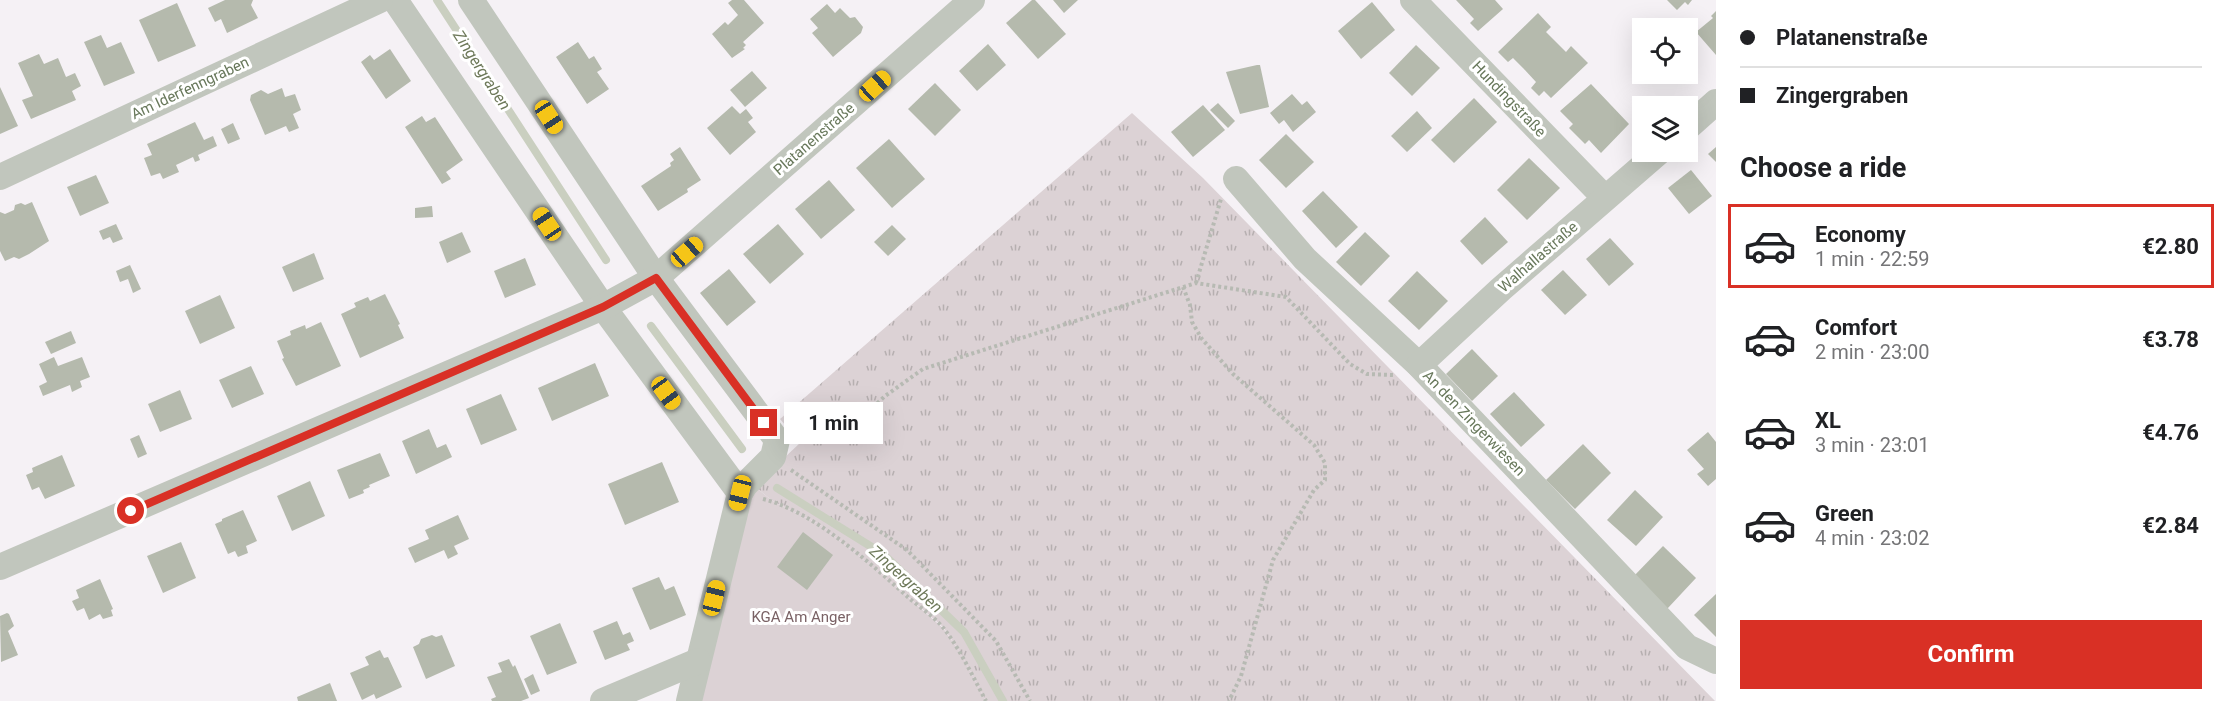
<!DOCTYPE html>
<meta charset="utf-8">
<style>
body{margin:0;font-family:Roboto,sans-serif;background:#f6f6f6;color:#202124;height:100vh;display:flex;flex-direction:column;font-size:22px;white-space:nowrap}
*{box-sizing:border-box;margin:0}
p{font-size:20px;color:#757577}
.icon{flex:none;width:33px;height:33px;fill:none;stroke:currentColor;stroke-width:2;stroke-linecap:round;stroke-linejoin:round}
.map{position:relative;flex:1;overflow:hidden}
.side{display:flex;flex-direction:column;background:#fff;width:510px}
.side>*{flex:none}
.guide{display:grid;align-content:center;height:132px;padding:0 24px;background:#fff}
.tools{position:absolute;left:1632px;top:18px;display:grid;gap:12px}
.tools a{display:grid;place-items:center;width:66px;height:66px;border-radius:0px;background:#fff;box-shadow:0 6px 24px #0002;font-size:30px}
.end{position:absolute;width:27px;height:27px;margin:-14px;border:8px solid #d93025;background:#fff;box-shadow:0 0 0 3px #fff}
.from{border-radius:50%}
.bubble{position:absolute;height:42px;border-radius:0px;background:#fff;box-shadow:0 6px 24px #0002;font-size:20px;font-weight:700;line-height:42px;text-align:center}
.car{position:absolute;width:18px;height:36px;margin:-18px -9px;border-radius:8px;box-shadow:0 0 4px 2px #0007;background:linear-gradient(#f5c518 24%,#345 0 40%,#f5c518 0 76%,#345 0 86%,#f5c518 0)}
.guide b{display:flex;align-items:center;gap:21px;height:57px;font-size:22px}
.guide b+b{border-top:2px solid #e0e0e0}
.guide i{width:15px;height:15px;background:#202124}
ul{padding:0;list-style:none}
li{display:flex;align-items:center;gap:18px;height:84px;margin:0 12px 9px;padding:0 12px;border:3px solid transparent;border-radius:0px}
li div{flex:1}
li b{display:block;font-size:22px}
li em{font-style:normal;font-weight:700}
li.selected{border-color:#d93025}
li>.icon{width:54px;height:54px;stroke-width:1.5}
h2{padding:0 24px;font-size:27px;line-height:72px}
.cta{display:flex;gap:12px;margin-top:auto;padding:12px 24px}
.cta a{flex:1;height:69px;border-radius:0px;background:#d93025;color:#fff;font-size:24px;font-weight:700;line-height:69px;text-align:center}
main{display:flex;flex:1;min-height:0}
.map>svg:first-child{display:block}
.grass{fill:url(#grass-tufts)}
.garden{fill:#dcd2d5}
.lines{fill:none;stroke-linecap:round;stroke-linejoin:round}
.stream{stroke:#cacfc0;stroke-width:8}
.building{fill:#b5baad}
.path{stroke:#b7bab3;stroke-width:4;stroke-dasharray:3 3;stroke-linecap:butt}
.street{stroke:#c1c6bd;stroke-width:26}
.route{stroke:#d93025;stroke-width:8}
.labels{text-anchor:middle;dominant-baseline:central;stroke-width:6;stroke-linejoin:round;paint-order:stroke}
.street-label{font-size:15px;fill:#68785b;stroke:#fff}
.park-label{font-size:15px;fill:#7a6265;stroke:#fff}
.water-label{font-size:16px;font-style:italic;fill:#6e795a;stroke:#fff}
</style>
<main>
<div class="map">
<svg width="1716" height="701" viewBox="0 0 1716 701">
<defs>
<pattern id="grass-tufts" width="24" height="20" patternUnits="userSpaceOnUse" patternTransform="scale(1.5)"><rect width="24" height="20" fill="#dcd2d5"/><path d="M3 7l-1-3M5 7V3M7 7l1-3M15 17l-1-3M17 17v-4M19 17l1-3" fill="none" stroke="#b6afb0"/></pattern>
</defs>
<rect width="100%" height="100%" fill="#f5f1f5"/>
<!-- grass -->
<path class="grass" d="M1132 113 1203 178 1715 701H986L960 652 943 627 886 578 819 524 774 502 754 486 800 443 780 419Z"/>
<!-- garden -->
<path class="garden" d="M754 486 774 502 819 524 886 578 943 628 960 652 986 701H696Z"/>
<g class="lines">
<!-- stream -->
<g class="stream">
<path d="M437 0 606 260"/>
<path d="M651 326 742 449"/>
<path d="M777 488 883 554 964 632 1003 701"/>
</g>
</g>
<!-- building -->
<g class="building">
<path d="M225 0H253L251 5 258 18 227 33 221 19 215 22 208 8Z"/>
<path d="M732 0H744L764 23 743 42 746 45 743 48 745 49 732 58 712 34 725 22 728 25 738 15 728 3Z"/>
<path d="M1032 0H1035L1066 34 1038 59 1006 23Z"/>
<path d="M1053 0H1078L1064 13Z"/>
<path d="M1456 0H1495L1503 9 1478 31 1470 23 1474 19Z"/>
<path d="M1667 0H1692L1688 5 1685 2 1677 10Z"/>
<path d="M1372 2 1395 30 1361 59 1338 31Z"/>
<path d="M177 3 196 46 158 62 139 20Z"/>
<path d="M827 4 835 13 840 8 850 18 855 17 863 27 861 33 833 57 812 33 818 28 810 19Z"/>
<path d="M1716 11V55L1696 32 1713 18 1711 16Z"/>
<path d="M1538 13 1551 27 1546 32 1566 52 1571 46 1588 63 1551 98 1544 91 1539 96 1531 88 1536 82 1523 68 1513 58 1508 62 1498 52Z"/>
<path d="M101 35 107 48 121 42 135 73 104 86 84 42Z"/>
<path d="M578 42 589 59 594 56 602 69 597 72 609 89 587 104 556 57Z"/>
<path d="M988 44 1006 65 977 91 959 71Z"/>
<path d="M1416 45 1440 68 1412 96 1389 73Z"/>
<path d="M390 49 411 81 386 99 361 62 370 55 374 60Z"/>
<path d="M39 54 44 64 58 58 66 77 75 73 81 86 72 91 76 100 31 119 22 100 33 96 18 63Z"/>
<path d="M1257 65H1260L1269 107 1240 114 1226 72Z"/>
<path d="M752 71 767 88 745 107 730 90Z"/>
<path d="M935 83 961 110 935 136 908 109Z"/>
<path d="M1591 84 1629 124 1601 153 1589 140 1585 144 1569 128 1573 124 1560 111Z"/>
<path d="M0 87 18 126 0 134Z"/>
<path d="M282 88 285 97 295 94 301 110 293 114 299 128 289 132 286 126 265 135 250 100 251 95 261 90 268 94Z"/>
<path d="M1292 94 1302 105 1307 101 1316 112 1293 132 1284 120 1279 124 1270 113Z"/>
<path d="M1474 98 1497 122 1454 163 1431 140Z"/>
<path d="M1218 103 1235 121 1228 128 1210 110Z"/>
<path d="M1203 105 1225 130 1193 157 1171 132Z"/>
<path d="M732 106 740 114 746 109 753 118 748 122 756 132 730 155 707 128Z"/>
<path d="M1417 111 1432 128 1407 152 1391 136Z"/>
<path d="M422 116 426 122 435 117 463 160 446 172 451 179 442 184 405 127Z"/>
<path d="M195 122 204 140 213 136 217 146 198 155 200 160 195 162 193 157 176 165 179 172 163 179 160 173 151 176 144 158 152 155 147 144Z"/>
<path d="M233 123 240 139 228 144 221 129Z"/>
<path d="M1286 134 1314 162 1286 188 1259 160Z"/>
<path d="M889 139 925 179 892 208 856 168Z"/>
<path d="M680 147 701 180 687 189 688 192 658 211 641 186 671 166 670 163 674 160 670 154Z"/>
<path d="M1716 147V162L1708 154Z"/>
<path d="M1529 158 1560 188 1527 220 1497 190Z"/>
<path d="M1691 170 1712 196 1689 214 1668 188Z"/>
<path d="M96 175 109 203 80 216 67 187Z"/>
<path d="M829 180 855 210 821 239 795 209Z"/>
<path d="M1323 191 1358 227 1336 248 1302 211Z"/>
<path d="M32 202 49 241 29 254 19 259 14 257 5 261 0 251V212L5 214 14 210 15 205 21 203 25 205Z"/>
<path d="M432 206 433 217 415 218V208Z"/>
<path d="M1485 217 1508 242 1482 265 1460 241Z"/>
<path d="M116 224 123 239 113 243 110 237 103 240 99 231Z"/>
<path d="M778 224 804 254 770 284 743 254Z"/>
<path d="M892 225 906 239 888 256 874 242Z"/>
<path d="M462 232 471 252 447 263 439 242Z"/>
<path d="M1365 232 1390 256 1361 286 1336 262Z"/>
<path d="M1610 238 1634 264 1609 286 1586 259Z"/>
<path d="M314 253 324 279 293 292 282 267Z"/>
<path d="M525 258 536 285 505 298 494 271Z"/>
<path d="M130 265 141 289 133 293 128 279 120 282 116 271Z"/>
<path d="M729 269 756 302 727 326 700 293Z"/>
<path d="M1563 270 1587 295 1565 315 1541 290Z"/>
<path d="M1417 271 1448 301 1419 330 1388 301Z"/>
<path d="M385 294 400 324 398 325 404 338 360 358 341 314 356 307 354 303 368 297 370 301Z"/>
<path d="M220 295 235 328 200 344 185 311Z"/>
<path d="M321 322 341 366 296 386 282 359 284 358 277 341 291 335 290 331 305 325 306 329Z"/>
<path d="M71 331 76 343 51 354 45 342Z"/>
<path d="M1472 349 1498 376 1472 401 1446 374Z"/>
<path d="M54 357 58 366 82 357 90 377 80 381 82 387 72 392 70 385 43 396 39 386 47 382 39 364Z"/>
<path d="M595 363 609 396 552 421 538 388Z"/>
<path d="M251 366 264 394 232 408 219 380Z"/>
<path d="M180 390 192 419 160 432 148 404Z"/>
<path d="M1514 392 1545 425 1521 447 1490 414Z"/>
<path d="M501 394 517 430 481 445 466 409Z"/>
<path d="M429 429 437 448 446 444 452 457 416 474 402 441Z"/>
<path d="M1708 432 1716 442V479L1708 486 1697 474 1704 469 1687 450Z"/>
<path d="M139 435 147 454 138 458 130 439Z"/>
<path d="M1583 444 1611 473 1575 509 1546 480Z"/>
<path d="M380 453 390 476 369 485 370 487 363 490 364 493 349 499 337 470Z"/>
<path d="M62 455 75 486 45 499 39 487 32 490 26 475 33 472 32 468Z"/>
<path d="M662 462 679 502 625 525 608 484Z"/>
<path d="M310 481 325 516 292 531 277 496Z"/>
<path d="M1635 490 1663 517 1636 546 1607 520Z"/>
<path d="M243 510 257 541 246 546 248 553 238 557 235 551 228 554 215 524 222 521V519Z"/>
<path d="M458 515 469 539 454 546 458 554 448 559 444 550 415 563 408 548 429 539 425 530Z"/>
<path d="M803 532 833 555 807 590 777 567Z"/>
<path d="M181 542 196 578 163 593 147 556Z"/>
<path d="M1663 546 1696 578 1667 609 1633 577Z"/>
<path d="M659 577 665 590 674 586 686 615 650 630 632 588Z"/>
<path d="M100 579 113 609 111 610 113 616 103 619 100 614 89 620 84 608 77 611 72 601 79 598 76 590Z"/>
<path d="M1716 594V637L1694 615Z"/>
<path d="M7 613 9 614 14 626 8 631 18 655 1 662 0 616Z"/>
<path d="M617 621 623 635 630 632 634 641 627 644 630 650 605 660 593 631Z"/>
<path d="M560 623 577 663 547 675 530 636Z"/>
<path d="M432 635 436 637 442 635 455 666 426 679 413 647 419 644 421 639Z"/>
<path d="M380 650 384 658 388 657 402 687 376 699 374 694 362 700 350 673 369 665 365 657Z"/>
<path d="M509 659 513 667 515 665 529 698 521 701H492L491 699 496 697 487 677 502 672 498 663Z"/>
<path d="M533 674 540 691 531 695 524 679Z"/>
<path d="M330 683 337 701H298L297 697Z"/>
</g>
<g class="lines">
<!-- path -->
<g class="path">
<path d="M1196 283 1221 199"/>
<path d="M1183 287 1190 305 1192 322 1202 339 1233 374 1314 445 1325 463V480L1314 490 1273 560 1241 676 1229 701"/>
<path d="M801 434 863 417 885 396 923 369 1196 283 1286 297 1350 364 1367 374 1393 375"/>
<path d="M791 470 907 550 996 641 1030 701"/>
<path d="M763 499C815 512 871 564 910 599 921 608 936 618 945 630 961 651 973 677 986 701"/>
</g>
<!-- street -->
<g class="street">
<path d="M395 0 603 307 740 493"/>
<path d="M471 0 656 278 777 440 773 457 745 485 740 493 689 701"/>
<path d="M1413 0 1605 198"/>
<path d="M1688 127 1716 102"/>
<path d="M0 177 380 0"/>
<path d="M1236 179 1305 259 1419 365 1687 647 1716 661"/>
<path d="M1419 365 1501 289 1659 152"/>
<path d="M0 567 603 307 656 278 972 0"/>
<path d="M603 701 698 661"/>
</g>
</g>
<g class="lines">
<!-- route -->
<path class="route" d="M131 511 603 307 656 278 764 423"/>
</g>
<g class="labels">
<!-- street labels -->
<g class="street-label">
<text transform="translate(190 88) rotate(-25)">Am Iderfenngraben</text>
<text transform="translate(1509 99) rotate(46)">Hundingstraße</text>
<text transform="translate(814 139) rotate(-41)">Platanenstraße</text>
<text transform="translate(1538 257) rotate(-41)">Walhallastraße</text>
<text transform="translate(1474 423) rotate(46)">An den Zingerwiesen</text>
</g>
<!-- park labels -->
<g class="park-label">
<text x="801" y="617">KGA Am Anger</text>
</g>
<!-- water labels -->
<g class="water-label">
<text transform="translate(482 70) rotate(57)">Zingergraben</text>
<text transform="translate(906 579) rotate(42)">Zingergraben</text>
</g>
</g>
</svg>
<div class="tools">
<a><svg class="icon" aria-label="locate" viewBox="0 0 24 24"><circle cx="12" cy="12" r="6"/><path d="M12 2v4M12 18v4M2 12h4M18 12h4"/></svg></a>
<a><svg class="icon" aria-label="layers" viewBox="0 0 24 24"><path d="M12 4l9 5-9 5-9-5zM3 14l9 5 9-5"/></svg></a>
</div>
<i class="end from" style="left:131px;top:511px"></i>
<i class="end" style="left:764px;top:423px"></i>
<div class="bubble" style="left:784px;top:402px;width:99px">1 min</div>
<i class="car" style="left:875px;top:86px;rotate:48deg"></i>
<i class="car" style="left:549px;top:117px;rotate:147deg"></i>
<i class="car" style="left:547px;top:224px;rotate:326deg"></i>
<i class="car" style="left:687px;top:252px;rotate:49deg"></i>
<i class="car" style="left:666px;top:393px;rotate:144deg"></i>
<i class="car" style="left:740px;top:493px;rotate:194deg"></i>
<i class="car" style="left:714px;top:598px;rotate:14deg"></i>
</div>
<section class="side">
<div class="guide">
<b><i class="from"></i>Platanenstraße</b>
<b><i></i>Zingergraben</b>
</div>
<h2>Choose a ride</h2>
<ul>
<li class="selected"><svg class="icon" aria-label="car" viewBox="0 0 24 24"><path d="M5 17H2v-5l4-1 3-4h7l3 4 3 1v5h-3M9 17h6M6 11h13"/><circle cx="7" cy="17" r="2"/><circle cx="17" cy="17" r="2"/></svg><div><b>Economy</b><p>1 min · 22:59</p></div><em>€2.80</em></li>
<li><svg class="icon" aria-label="car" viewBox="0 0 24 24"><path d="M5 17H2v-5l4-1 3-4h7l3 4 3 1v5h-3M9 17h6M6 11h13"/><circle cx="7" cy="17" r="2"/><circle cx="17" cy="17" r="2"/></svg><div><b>Comfort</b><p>2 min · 23:00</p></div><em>€3.78</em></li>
<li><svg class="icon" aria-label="car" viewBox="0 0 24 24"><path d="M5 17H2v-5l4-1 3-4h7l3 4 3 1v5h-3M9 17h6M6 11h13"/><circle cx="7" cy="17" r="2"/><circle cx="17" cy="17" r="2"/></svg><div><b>XL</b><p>3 min · 23:01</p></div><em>€4.76</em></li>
<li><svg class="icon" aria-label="car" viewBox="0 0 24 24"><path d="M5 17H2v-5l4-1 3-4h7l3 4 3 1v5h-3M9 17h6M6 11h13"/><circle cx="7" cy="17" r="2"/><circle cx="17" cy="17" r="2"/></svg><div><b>Green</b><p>4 min · 23:02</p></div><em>€2.84</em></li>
</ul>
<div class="cta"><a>Confirm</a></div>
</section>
</main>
